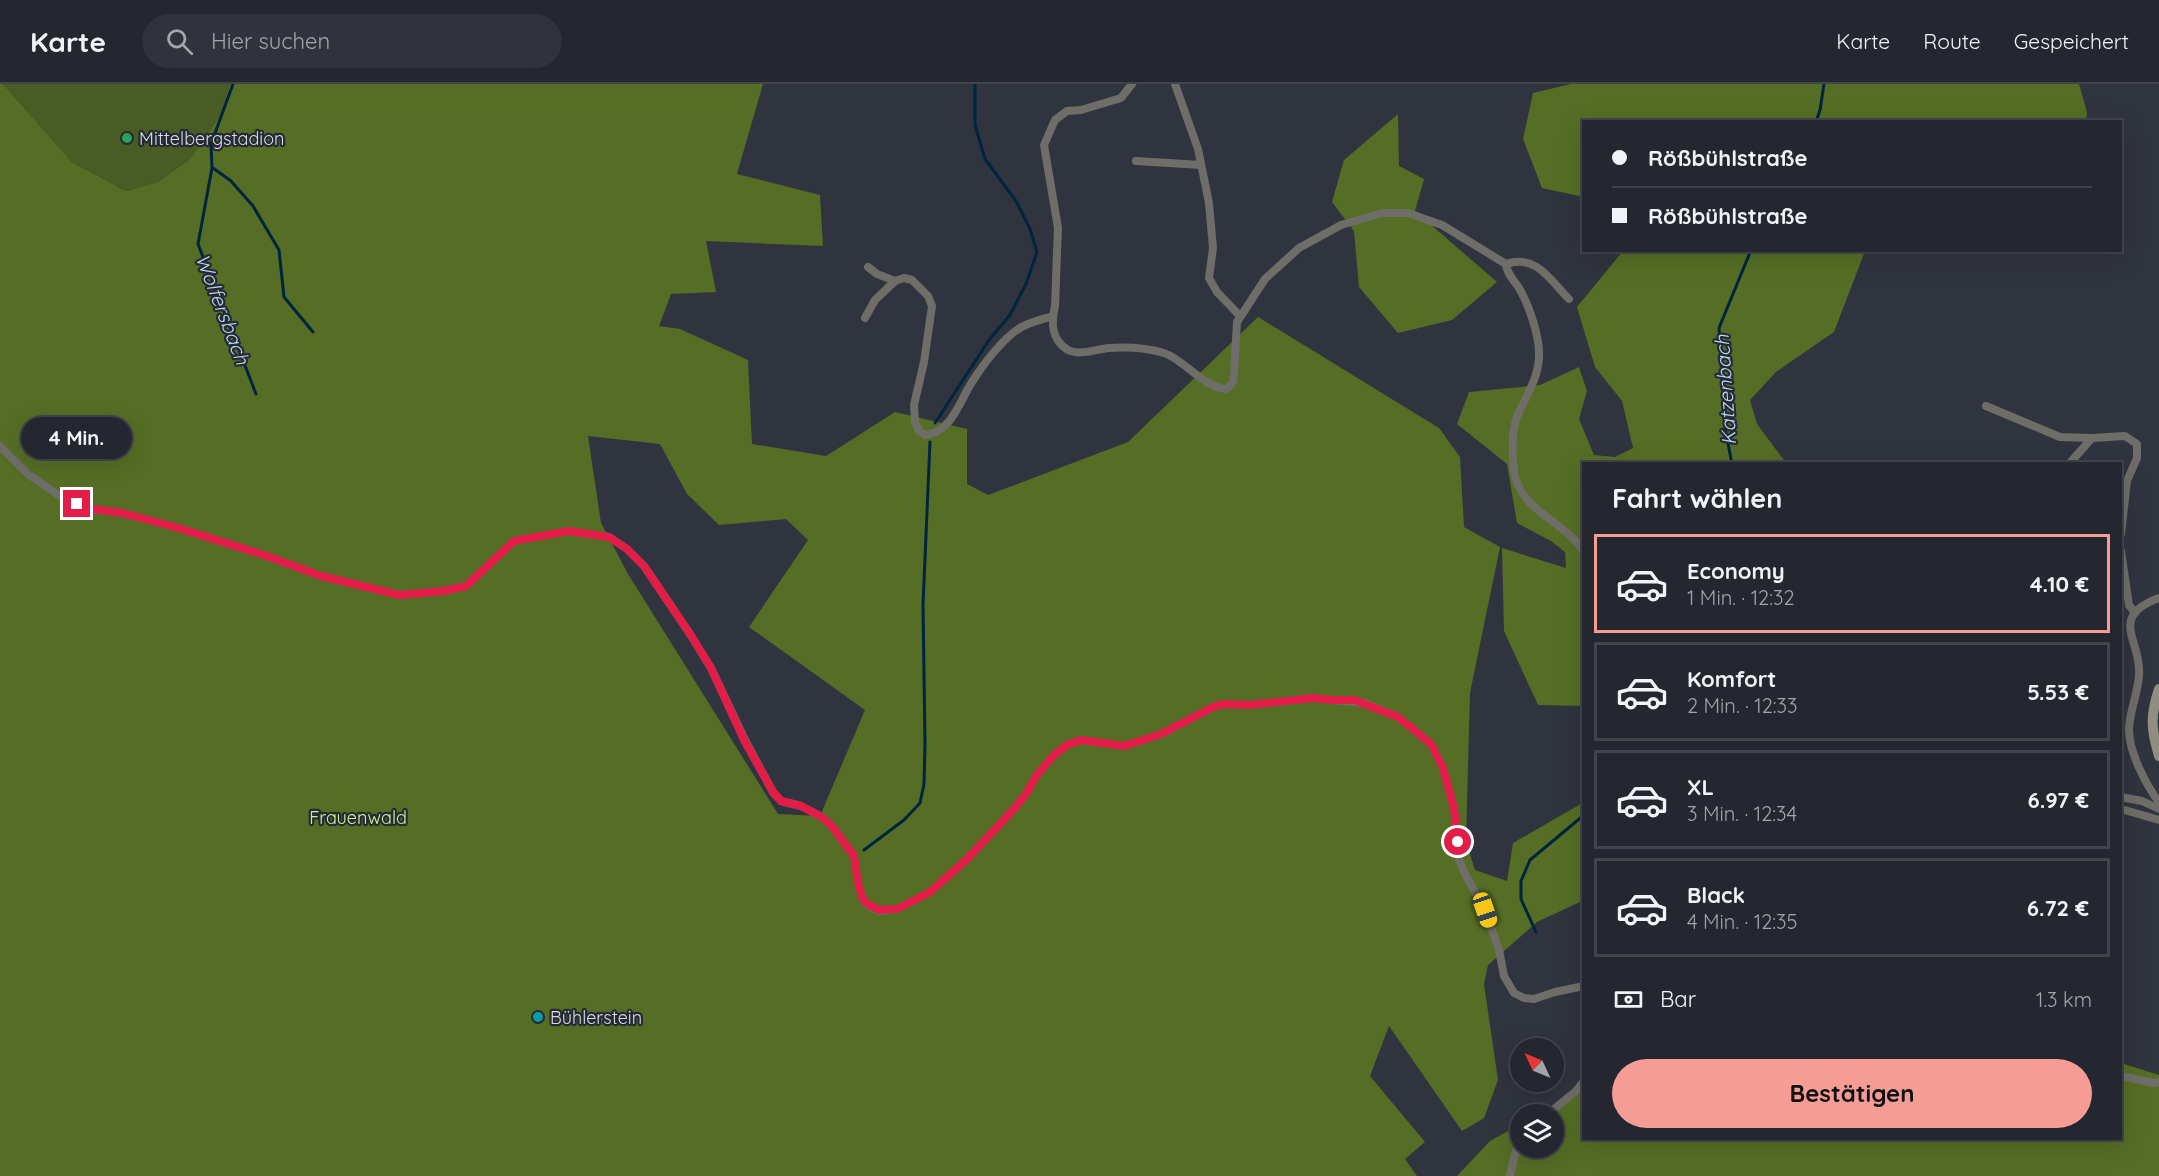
<!DOCTYPE html>
<html lang="de">
<meta charset="utf-8">
<style>
body{margin:0;font-family:Quicksand,sans-serif;background:#30333b;color:#f1f3f6;height:100vh;display:flex;flex-direction:column;font-size:22px;white-space:nowrap}
*{box-sizing:border-box;margin:0}
p{font-size:20px;color:#a3a5aa}
.icon{flex:none;width:33px;height:33px;fill:none;stroke:currentColor;stroke-width:2;stroke-linecap:round;stroke-linejoin:round}
.map{position:relative;flex:1;overflow:hidden}
.drawer{position:absolute;left:1582px;top:378px;width:540px;height:678px;display:flex;flex-direction:column;background:#24272f;border-radius:0px;box-shadow:0 6px 24px #0002,0 0 0 2px #41444b}
.drawer>*{flex:none}
.guide{position:absolute;left:1582px;top:36px;width:540px;height:132px;border-radius:0px;box-shadow:0 6px 24px #0002,0 0 0 2px #41444b;display:grid;align-content:center;height:132px;padding:0 30px;background:#24272f}
.needle{width:39px;rotate:314deg}
.controls{position:absolute;left:1510px;top:954px;display:grid;gap:12px}
.controls a{display:grid;place-items:center;width:54px;height:54px;border-radius:50%;background:#24272f;box-shadow:0 6px 24px #0002,0 0 0 2px #41444b;font-size:30px}
.end{position:absolute;width:27px;height:27px;margin:-14px;border:8px solid #e11d48;background:#fff;box-shadow:0 0 0 3px #fff}
.from{border-radius:50%}
.bubble{position:absolute;height:42px;border-radius:21px;background:#24272f;box-shadow:0 6px 24px #0002,0 0 0 2px #41444b;font-size:20px;font-weight:700;line-height:42px;text-align:center}
.car{position:absolute;width:18px;height:36px;margin:-18px -9px;border-radius:8px;box-shadow:0 0 4px 2px #0007;background:linear-gradient(#f5c518 24%,#345 0 40%,#f5c518 0 76%,#345 0 86%,#f5c518 0)}
.guide b{display:flex;align-items:center;gap:21px;height:57px;font-size:22px}
.guide b+b{border-top:2px solid #41444b}
.guide i{width:15px;height:15px;background:#f1f3f6}
ul{padding:0;list-style:none}
li{display:flex;align-items:center;gap:18px;height:99px;margin:0 12px 9px;padding:0 18px;border:3px solid #41444b;border-radius:0px}
li div{flex:1}
li b{display:block;font-size:22px}
li em{font-style:normal;font-weight:700}
li.selected{border-color:#f59c95}
li>.icon{width:54px;height:54px;stroke-width:1.5}
h2{padding:0 30px;font-size:27px;line-height:72px}
.pay{display:flex;align-items:center;gap:15px;height:66px;padding:0 30px;font-size:22px}
.pay p{margin-inline-start:auto}
.action{display:flex;gap:12px;margin-top:auto;padding:12px 30px}
.action a{flex:1;height:69px;border-radius:36px;background:#f59c95;color:#111;font-size:24px;font-weight:700;line-height:69px;text-align:center}
header{display:flex;align-items:center;gap:36px;box-sizing:border-box;height:84px;padding:0 30px;background:#24272f;border-bottom:2px solid #41444b}
header strong{font-size:28px}
nav{display:flex;gap:33px;margin-inline-start:auto;font-size:21px}
.search{width:420px;height:54px;background:#30333b;display:flex;align-items:center;gap:15px;box-sizing:border-box;padding:0 21px;border-radius:33px;color:#a3a5aa;font-size:22px}
.map>svg:first-child{display:block}
.green{fill:#485c23}
.forest{fill:#556d25;fill-rule:evenodd}
.lines{fill:none;stroke-linecap:round;stroke-linejoin:round}
.stream{stroke:#00253e;stroke-width:3}
.street{stroke:#6f6d67;stroke-width:8}
.secondary{stroke:#908d83;stroke-width:10}
.route{stroke:#e11d48;stroke-width:8}
.leisure-dot{fill:#2e9e5b;stroke:#262a35;stroke-width:2}
.culture-dot{fill:#0f9aa8;stroke:#262a35;stroke-width:2}
.labels{text-anchor:middle;dominant-baseline:central;stroke-width:4.5;stroke-linejoin:round;paint-order:stroke}
.poi-label{font-size:18px;fill:#d9dce3;stroke:#262a35;text-anchor:start}
.park-label{font-size:18px;fill:#cef491;stroke:#262a35}
.water-label{font-size:20px;font-style:italic;fill:#b7daf5;stroke:#262a35}
</style>
<header>
<strong>Karte</strong>
<div class="search"><svg class="icon" aria-label="search" viewBox="0 0 24 24"><circle cx="10" cy="10" r="6"/><path d="M15 15l6 6"/></svg>Hier suchen</div>
<nav><a>Karte</a><a>Route</a><a>Gespeichert</a></nav>
</header>
<div class="map">
<svg width="2159" height="1092" viewBox="0 0 2159 1092">
<rect width="100%" height="100%" fill="#30343f"/>
<!-- green -->
<path class="green" d="M3 0H230L219 33 190 75 158 98 126 107 72 78Z"/>
<!-- forest -->
<g class="forest">
<path d="M0 0H3L72 78 126 107 158 98 190 75 219 33 230 0H763L737 90 820 111 823 162 706 157 716 208 671 210 659 242 680 245 748 276 752 360 826 372 895 328 967 345V400L988 411 1128 358 1258 233 1439 344 1460 373 1464 443 1500 463 1470 609 1466 757 1475 786 1507 797 1513 759 1584 718V816L1537 838 1488 881 1484 900 1498 996 1484 1034 1462 1047 1389 942 1370 992 1425 1058 1405 1075 1417 1092H0ZM588 352 660 360 687 410 719 441 786 435 808 456 749 543 865 626 820 732 778 730 628 490 601 439Z"/>
<path d="M1571 0H2079L2087 28 2086 38H1584V113L1542 104 1523 55 1533 9Z"/>
<path d="M1398 30 1399 82 1424 95 1415 127 1497 198 1452 236 1398 249 1359 203 1354 147 1332 118 1344 76Z"/>
<path d="M1623 167H1865L1834 248 1776 288 1750 316 1757 340 1786 379 1584 380V622L1538 621 1504 547 1502 464 1566 484 1565 468 1551 457 1517 439 1507 380 1457 340 1469 308 1540 301 1579 283 1587 307 1579 335 1594 371 1615 373 1633 364 1622 317 1595 283 1577 223Z"/>
<path d="M2121 979 2159 991V1092H1457L1490 1057 1521 1040V1064H1554V1030H1539L1584 1007V1054H2121Z"/>
</g>
<g class="lines">
<!-- stream -->
<g class="stream">
<path d="M233 0 211 60 212 84 198 160 256 310"/>
<path d="M1816 38 1820 26 1824 0"/>
<path d="M213 84 231 97 253 122 279 166 284 213 313 248"/>
<path d="M935 339 989 256 1010 231 1026 200 1037 168 1030 145 1016 117 985 75 975 41V0"/>
<path d="M1732 380 1725 344 1719 244 1751 166"/>
<path d="M864 766 904 736 920 719 924 700 925 659 923 521 930 358"/>
<path d="M1536 848 1521 815V797L1530 776 1584 731"/>
</g>
<!-- street -->
<g class="street">
<path d="M1132 0 1121 14 1081 26 1067 27 1055 36 1044 61 1058 144 1055 222C1051 239 1051 256 1068 266 1080 272 1096 265 1109 264 1126 263 1147 264 1164 269 1185 276 1205 305 1227 305L1233 298 1234 291 1237 238 1265 195 1299 164 1341 141 1382 129H1408L1442 141 1506 180C1507 190 1513 195 1519 204 1529 221 1540 253 1539 273 1538 296 1525 313 1517 333 1511 348 1511 386 1518 401 1531 431 1569 441 1584 469"/>
<path d="M1175 0 1198 65 1209 119 1213 164 1209 194 1217 208 1240 232"/>
<path d="M1136 77 1201 81"/>
<path d="M1506 180C1537 170 1550 196 1569 215"/>
<path d="M868 183 877 190 895 197 904 194 912 196 928 212 932 222 924 278 914 321 915 338 919 347 925 351C952 348 959 318 972 298 983 281 998 261 1014 248 1025 239 1040 236 1053 232"/>
<path d="M865 234 875 216 895 197"/>
<path d="M1986 322 2060 353 2092 354"/>
<path d="M0 362 29 391 63 414 91 425 122 429 175 443 264 471 321 492 399 511 444 507 466 502 514 457 568 447 609 453 627 465 644 482 690 550 711 584 745 656 773 708 781 717 801 722 820 732 831 741 854 772 858 799 862 813 865 819 879 827 897 825 930 808 967 775 1013 726 1026 710 1036 692 1055 670 1067 661 1081 656 1124 662 1162 650 1215 622 1225 620 1250 621 1313 614 1364 619 1398 633 1431 660 1443 684 1454 724 1459 775 1465 790 1485 826 1499 866 1504 892 1514 909 1524 914 1534 915 1555 908 1584 902"/>
<path d="M2069 380 2092 354 2125 352 2137 360V374L2127 397 2121 450"/>
<path d="M2121 467 2129 521 2135 529"/>
<path d="M2159 514C2107 533 2142 557 2139 591 2138 609 2129 629 2129 646 2129 668 2146 701 2159 718"/>
<path d="M2121 713 2142 717 2159 725"/>
<path d="M2121 725 2159 736"/>
<path d="M2121 992 2154 999 2159 998"/>
<path d="M1548 1030 1576 1007 1584 997"/>
<path d="M1510 1092 1515 1070 1521 1056"/>
</g>
<!-- secondary -->
<path class="secondary" d="M2159 605C2150 632 2151 645 2159 672"/>
</g>
<g class="lines">
<!-- route -->
<path class="route" d="M77 420 92 425 122 429 175 443 264 471 321 492 399 511 444 507 466 502 514 457 568 447 609 453 627 465 644 482 690 550 711 584 744 656 773 708 781 717 801 722 820 732 831 741 854 772 858 799 862 813 866 819 879 826 897 825 930 808 967 775 1013 726 1026 710 1036 692 1055 670 1067 661 1081 656 1124 662 1161 650 1215 622 1225 620 1250 621 1313 614 1333 616H1354L1398 633 1431 660 1443 684 1454 724 1458 758"/>
</g>
<!-- markers -->
<circle class="leisure-dot" cx="127" cy="54" r="6"/>
<circle class="culture-dot" cx="538" cy="933" r="6"/>
<g class="labels">
<!-- poi labels -->
<g class="poi-label">
<text x="139" y="54">Mittelbergstadion</text>
<text x="550" y="933">Bühlerstein</text>
</g>
<!-- park labels -->
<g class="park-label">
<text x="358" y="733">Frauenwald</text>
</g>
<!-- water labels -->
<g class="water-label">
<text transform="translate(223 225) rotate(69)">Wolfersbach</text>
<text transform="translate(1725 306) rotate(-94)">Katzenbach</text>
</g>
</g>
</svg>
<div class="controls">
<a><svg class="needle" viewBox="-14 -14 28 28"><path d="M0-13l5 13h-10z" fill="#e53935"/><path d="M0 13l5-13h-10z" fill="#a3a5aa"/></svg></a>
<a><svg class="icon" aria-label="layers" viewBox="0 0 24 24"><path d="M12 4l9 5-9 5-9-5zM3 14l9 5 9-5"/></svg></a>
</div>
<i class="end from" style="left:1458px;top:758px"></i>
<i class="end" style="left:77px;top:420px"></i>
<div class="bubble" style="left:21px;top:333px;width:111px">4 Min.</div>
<i class="car" style="left:1485px;top:826px;rotate:161deg"></i>
<div class="guide">
<b><i class="from"></i>Rößbühlstraße</b>
<b><i></i>Rößbühlstraße</b>
</div>
<section class="drawer">
<h2>Fahrt wählen</h2>
<ul>
<li class="selected"><svg class="icon" aria-label="car" viewBox="0 0 24 24"><path d="M5 17H2v-5l4-1 3-4h7l3 4 3 1v5h-3M9 17h6M6 11h13"/><circle cx="7" cy="17" r="2"/><circle cx="17" cy="17" r="2"/></svg><div><b>Economy</b><p>1 Min. · 12:32</p></div><em>4.10 €</em></li>
<li><svg class="icon" aria-label="car" viewBox="0 0 24 24"><path d="M5 17H2v-5l4-1 3-4h7l3 4 3 1v5h-3M9 17h6M6 11h13"/><circle cx="7" cy="17" r="2"/><circle cx="17" cy="17" r="2"/></svg><div><b>Komfort</b><p>2 Min. · 12:33</p></div><em>5.53 €</em></li>
<li><svg class="icon" aria-label="car" viewBox="0 0 24 24"><path d="M5 17H2v-5l4-1 3-4h7l3 4 3 1v5h-3M9 17h6M6 11h13"/><circle cx="7" cy="17" r="2"/><circle cx="17" cy="17" r="2"/></svg><div><b>XL</b><p>3 Min. · 12:34</p></div><em>6.97 €</em></li>
<li><svg class="icon" aria-label="car" viewBox="0 0 24 24"><path d="M5 17H2v-5l4-1 3-4h7l3 4 3 1v5h-3M9 17h6M6 11h13"/><circle cx="7" cy="17" r="2"/><circle cx="17" cy="17" r="2"/></svg><div><b>Black</b><p>4 Min. · 12:35</p></div><em>6.72 €</em></li>
</ul>
<div class="pay"><svg class="icon" aria-label="cash" viewBox="0 0 24 24"><path d="M3 7h18v10H3z"/><circle cx="12" cy="12" r="2"/></svg>Bar<p>1.3 km</p></div>
<div class="action"><a>Bestätigen</a></div>
</section>
</div>
